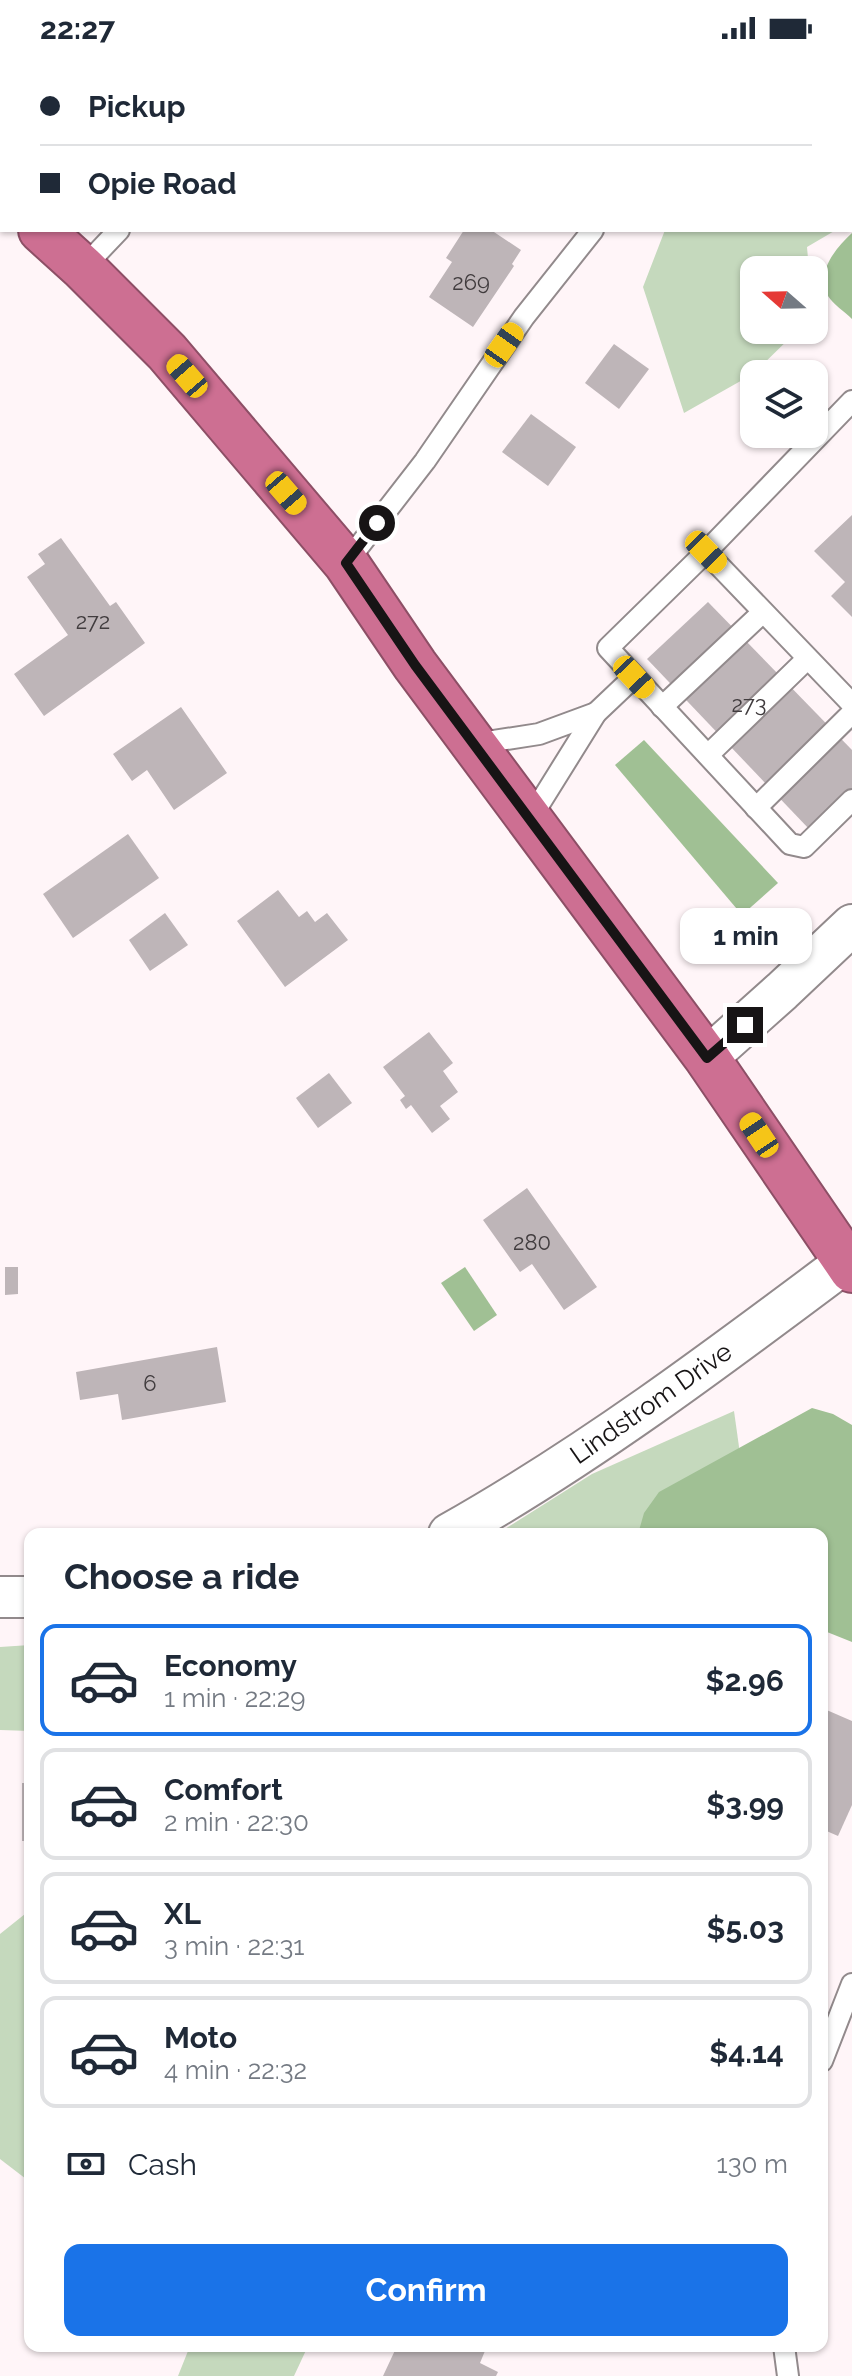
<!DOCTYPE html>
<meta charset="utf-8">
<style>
body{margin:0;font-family:Raleway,sans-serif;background:#f6f6f7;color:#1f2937;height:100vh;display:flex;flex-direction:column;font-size:30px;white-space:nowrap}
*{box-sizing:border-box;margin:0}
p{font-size:26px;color:#747a83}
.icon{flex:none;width:44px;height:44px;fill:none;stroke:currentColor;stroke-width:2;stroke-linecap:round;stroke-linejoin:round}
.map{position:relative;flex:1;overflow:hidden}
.drawer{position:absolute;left:24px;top:1472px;width:804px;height:824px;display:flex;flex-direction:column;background:#fff;border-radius:16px;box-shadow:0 2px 6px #0004}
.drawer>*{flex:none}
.guide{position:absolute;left:0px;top:0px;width:852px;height:176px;box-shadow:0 2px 6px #0004;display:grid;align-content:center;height:176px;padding:0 40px;background:#fff}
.needle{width:52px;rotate:290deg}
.tools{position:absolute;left:740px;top:200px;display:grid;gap:16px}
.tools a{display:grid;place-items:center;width:88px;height:88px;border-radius:16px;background:#fff;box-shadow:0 2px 6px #0004;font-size:40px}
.end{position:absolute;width:36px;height:36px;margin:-18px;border:10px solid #171415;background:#fff;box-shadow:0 0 0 4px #fff}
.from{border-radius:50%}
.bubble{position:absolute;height:56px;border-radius:16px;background:#fff;box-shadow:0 2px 6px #0004;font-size:26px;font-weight:700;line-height:56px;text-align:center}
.car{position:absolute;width:24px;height:48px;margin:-24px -12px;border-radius:10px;box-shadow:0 0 6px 2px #0007;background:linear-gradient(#f5c518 24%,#345 0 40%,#f5c518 0 76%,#345 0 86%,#f5c518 0)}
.guide b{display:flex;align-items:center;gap:28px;height:76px;font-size:30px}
.guide b+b{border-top:2px solid #e0e1e3}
.guide i{width:20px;height:20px;background:#1f2937}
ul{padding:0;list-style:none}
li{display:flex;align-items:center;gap:24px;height:112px;margin:0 16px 12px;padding:0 24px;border:4px solid #e0e1e3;border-radius:16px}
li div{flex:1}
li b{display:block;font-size:30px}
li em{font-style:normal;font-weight:700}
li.selected{border-color:#1a73e8}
li>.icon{width:72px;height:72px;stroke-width:1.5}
h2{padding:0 40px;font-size:36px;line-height:96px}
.pay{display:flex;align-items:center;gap:20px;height:88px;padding:0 40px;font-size:30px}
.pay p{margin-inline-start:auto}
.action{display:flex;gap:16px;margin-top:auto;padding:16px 40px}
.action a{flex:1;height:92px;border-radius:16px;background:#1a73e8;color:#fff;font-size:32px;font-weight:700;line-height:92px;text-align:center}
.status{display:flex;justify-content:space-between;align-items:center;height:56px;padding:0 40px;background:#fff;direction:ltr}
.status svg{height:22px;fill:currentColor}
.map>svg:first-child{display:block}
.green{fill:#c5d9bd}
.water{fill:#a0c094}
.building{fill:#beb5b8}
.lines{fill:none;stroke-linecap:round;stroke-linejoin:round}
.lane-casing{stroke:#928a8c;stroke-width:24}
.street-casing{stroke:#928a8c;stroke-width:44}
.highway-casing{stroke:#8d4f66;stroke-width:48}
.lane{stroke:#fff;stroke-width:20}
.street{stroke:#fff;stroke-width:40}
.highway{stroke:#cd6f92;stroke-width:44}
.route{stroke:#171415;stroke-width:10}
.labels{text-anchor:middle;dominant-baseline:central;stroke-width:6;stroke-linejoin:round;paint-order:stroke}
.number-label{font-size:22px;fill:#413c3e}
.street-label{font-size:26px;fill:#171415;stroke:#fff}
</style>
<div class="status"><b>22:27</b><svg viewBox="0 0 49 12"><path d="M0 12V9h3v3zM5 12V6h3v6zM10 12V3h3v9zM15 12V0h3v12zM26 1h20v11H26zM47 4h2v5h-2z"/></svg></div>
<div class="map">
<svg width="852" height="2320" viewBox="0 0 852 2320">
<rect width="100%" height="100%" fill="#fff5f8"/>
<!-- green -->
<g class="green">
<path d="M693 0H852V164L850 166V2H694Z"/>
<path d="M665 174H836L807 191 809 214H754V274H798L753 318 684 357 643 231Z"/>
<path d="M734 1355 741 1405 674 1478H497L592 1418Z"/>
<path d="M30 1589V1675L0 1674V1591Z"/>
<path d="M30 1854V2126L0 2103V1878Z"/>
<path d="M190 2290H308L294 2320H178Z"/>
</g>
<!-- water -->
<g class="water">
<path d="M852 177V263C845 256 833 248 828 240 815 216 836 192 852 177Z"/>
<path d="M644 684 778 827 742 859 615 709Z"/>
<path d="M465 1211 497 1259 474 1275 441 1227Z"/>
<path d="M812 1352 833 1358 852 1369V1586L822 1574V1478H638L644 1457 659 1436Z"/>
</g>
<!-- building -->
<g class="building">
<path d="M464 174H491L521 194 512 208 514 210 473 271 429 241 452 206 446 202Z"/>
<path d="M614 288 649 313 619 353 585 327Z"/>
<path d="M531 358 576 391 548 430 502 396Z"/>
<path d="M852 459V561L831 540 845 526 814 495Z"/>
<path d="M61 482 110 550 116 546 145 587 44 660 14 618 68 579 27 521 45 508 38 498Z"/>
<path d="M708 546 852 694V733L810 774 647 603Z"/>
<path d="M181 651 227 717 174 754 147 714 132 725 113 698Z"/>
<path d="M128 778 159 822 73 882 43 838Z"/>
<path d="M278 834 299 861 307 855 315 866 327 857 348 884 285 931 237 865Z"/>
<path d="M165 857 188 889 150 915 129 884Z"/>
<path d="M429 976 453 1007 443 1015 458 1036 440 1050 450 1063 432 1077 411 1049 406 1053 400 1044 405 1040 383 1011Z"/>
<path d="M329 1017 352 1047 318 1072 296 1042Z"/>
<path d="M527 1132 597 1231 564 1254 532 1208 520 1216 483 1164Z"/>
<path d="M5 1211H18V1238L5 1239Z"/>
<path d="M217 1291 226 1346 122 1364 118 1338 80 1344 76 1316Z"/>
<path d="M822 1652 852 1665V1749L838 1780 822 1773Z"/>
<rect x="22" y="1727" width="8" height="58"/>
<path d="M397 2290H487L480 2307 498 2316 496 2320H383Z"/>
</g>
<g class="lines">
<!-- lane casing -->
<g class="lane-casing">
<g id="lane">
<path d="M673 0V2"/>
<path d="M284 2 286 0"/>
<path d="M83 212 119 174"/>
<path d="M852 345 706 496 608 592 790 788 804 791 852 744"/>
<path d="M706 496 852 648"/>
<path d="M346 507 425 405 524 261 593 174"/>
<path d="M662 651 763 556"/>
<path d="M474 688 539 678 596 657"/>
<path d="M708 699 807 603"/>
<path d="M756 752 852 657"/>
<path d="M530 763 596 657 634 621"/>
<path d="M822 2005 852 1928"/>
<path d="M784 2290 788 2320"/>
</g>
</g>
<!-- street casing -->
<g class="street-casing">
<g id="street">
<path d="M707 1002 782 935 852 869"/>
<path d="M449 1478C589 1399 718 1302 846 1206"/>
<path d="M0 1541H30"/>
</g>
</g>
<!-- highway casing -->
<g class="highway-casing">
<g id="highway">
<path d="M0 137 2 139"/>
<path d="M41 174 83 212 167 296 346 507 415 609 707 1002 852 1214"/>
</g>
</g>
<!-- lane -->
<use href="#lane" class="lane"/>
<!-- street -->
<use href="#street" class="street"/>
<!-- highway -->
<use href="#highway" class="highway"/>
</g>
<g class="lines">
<!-- route -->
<path class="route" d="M377 467 346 507 415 609 707 1002 745 969"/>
</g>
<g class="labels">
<!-- number labels -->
<g class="number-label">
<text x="471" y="226">269</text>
<text x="93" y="565">272</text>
<text x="749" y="648">273</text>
<text x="532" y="1186">280</text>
<text x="150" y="1327">6</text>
</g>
<!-- street labels -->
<g class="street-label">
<text transform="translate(651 1347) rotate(-35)">Lindstrom Drive</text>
</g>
</g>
</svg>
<div class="tools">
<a><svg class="needle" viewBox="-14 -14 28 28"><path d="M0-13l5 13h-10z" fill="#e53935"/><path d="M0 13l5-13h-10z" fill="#747a83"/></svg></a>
<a><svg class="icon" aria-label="layers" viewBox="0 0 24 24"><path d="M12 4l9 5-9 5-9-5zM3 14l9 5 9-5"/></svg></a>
</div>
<i class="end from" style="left:377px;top:467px"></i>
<i class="end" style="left:745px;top:969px"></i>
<div class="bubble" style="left:680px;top:852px;width:132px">1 min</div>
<i class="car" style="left:504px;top:289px;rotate:35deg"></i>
<i class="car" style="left:187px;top:320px;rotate:319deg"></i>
<i class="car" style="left:286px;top:437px;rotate:139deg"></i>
<i class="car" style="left:706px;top:496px;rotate:136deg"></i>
<i class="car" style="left:634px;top:621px;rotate:137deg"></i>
<i class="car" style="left:759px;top:1079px;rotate:326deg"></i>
<div class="guide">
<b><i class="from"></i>Pickup</b>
<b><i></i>Opie Road</b>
</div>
<section class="drawer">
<h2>Choose a ride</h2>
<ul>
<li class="selected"><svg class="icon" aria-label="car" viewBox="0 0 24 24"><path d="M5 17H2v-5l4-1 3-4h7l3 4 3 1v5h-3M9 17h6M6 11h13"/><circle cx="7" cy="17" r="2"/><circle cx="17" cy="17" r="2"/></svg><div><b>Economy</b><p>1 min · 22:29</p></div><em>$2.96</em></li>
<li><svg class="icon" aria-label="car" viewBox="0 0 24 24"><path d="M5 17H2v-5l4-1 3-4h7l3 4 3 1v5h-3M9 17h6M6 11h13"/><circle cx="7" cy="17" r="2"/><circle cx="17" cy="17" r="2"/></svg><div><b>Comfort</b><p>2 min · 22:30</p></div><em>$3.99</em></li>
<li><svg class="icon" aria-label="car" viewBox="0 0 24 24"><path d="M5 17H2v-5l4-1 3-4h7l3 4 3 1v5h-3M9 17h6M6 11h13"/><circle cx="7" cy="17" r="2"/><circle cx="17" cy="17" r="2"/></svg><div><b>XL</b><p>3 min · 22:31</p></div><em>$5.03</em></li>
<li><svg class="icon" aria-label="car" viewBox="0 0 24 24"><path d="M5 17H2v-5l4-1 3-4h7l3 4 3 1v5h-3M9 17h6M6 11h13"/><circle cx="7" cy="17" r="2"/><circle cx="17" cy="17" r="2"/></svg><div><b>Moto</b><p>4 min · 22:32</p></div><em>$4.14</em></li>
</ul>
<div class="pay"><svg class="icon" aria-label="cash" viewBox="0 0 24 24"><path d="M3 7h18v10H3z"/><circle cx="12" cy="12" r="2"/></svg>Cash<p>130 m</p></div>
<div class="action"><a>Confirm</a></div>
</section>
</div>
